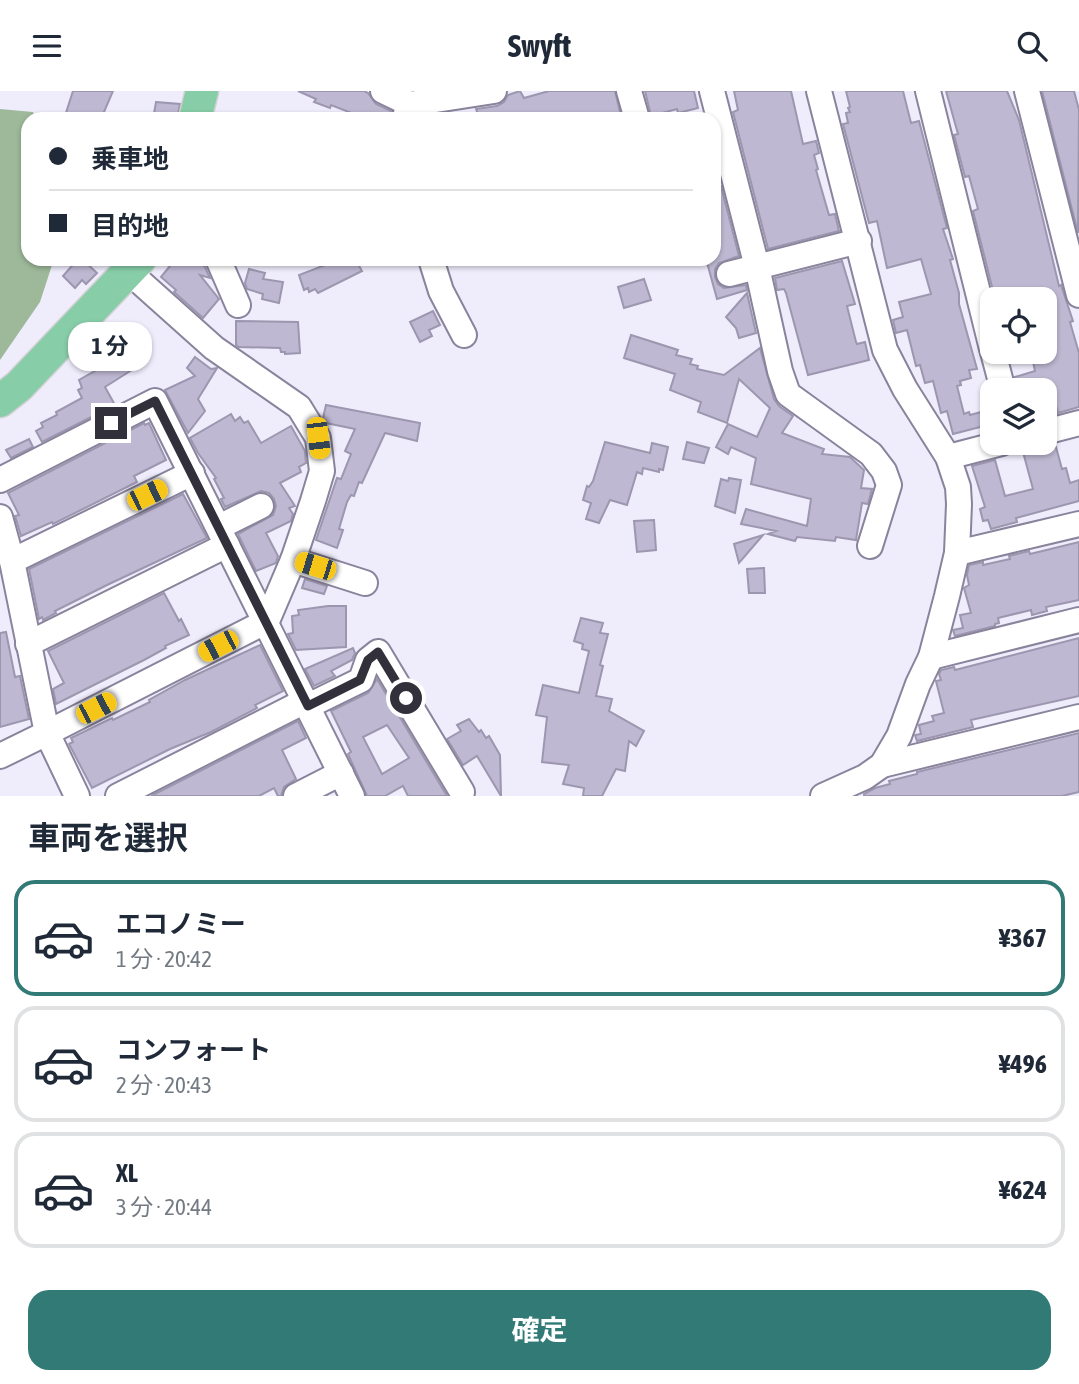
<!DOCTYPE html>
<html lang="ja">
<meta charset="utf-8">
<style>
body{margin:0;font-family:"Asap Condensed","Noto Sans JP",sans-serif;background:#f2f2f3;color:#1f2937;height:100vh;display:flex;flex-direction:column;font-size:26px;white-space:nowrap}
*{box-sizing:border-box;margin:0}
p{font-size:23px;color:#747a83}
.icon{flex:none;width:38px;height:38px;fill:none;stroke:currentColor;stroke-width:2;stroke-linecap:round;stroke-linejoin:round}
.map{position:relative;height:705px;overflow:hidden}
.sheet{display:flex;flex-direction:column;background:#fff;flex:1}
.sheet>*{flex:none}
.guide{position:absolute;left:21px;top:21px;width:700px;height:154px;border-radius:21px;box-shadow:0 2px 5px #0004;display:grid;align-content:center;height:154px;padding:0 28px;background:#fff}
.buttons{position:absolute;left:980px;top:196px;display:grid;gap:14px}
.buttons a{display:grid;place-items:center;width:77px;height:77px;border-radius:14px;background:#fff;box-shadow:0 2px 5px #0004;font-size:35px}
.end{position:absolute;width:32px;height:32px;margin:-16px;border:9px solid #32303a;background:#fff;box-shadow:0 0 0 4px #fff}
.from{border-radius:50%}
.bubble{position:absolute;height:49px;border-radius:21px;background:#fff;box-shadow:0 2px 5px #0004;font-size:23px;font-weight:700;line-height:49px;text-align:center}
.car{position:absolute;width:21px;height:42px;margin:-21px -10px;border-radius:9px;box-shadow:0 0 5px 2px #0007;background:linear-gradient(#f5c518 24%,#345 0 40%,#f5c518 0 76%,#345 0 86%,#f5c518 0)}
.guide b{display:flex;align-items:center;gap:24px;height:66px;font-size:26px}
.guide b+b{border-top:2px solid #e0e1e3}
.guide i{width:18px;height:18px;background:#1f2937}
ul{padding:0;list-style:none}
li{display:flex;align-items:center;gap:21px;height:116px;margin:0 14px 10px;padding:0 14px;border:4px solid #e0e1e3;border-radius:21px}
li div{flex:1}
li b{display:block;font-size:26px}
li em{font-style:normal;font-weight:700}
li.on{border-color:#317a76}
li>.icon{width:63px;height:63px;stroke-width:1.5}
h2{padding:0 28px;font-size:32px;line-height:84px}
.button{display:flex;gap:14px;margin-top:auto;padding:14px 28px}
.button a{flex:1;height:80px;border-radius:21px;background:#317a76;color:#fff;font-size:28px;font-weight:700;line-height:80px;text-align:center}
header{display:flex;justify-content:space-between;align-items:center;height:91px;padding:0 28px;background:#fff;font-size:32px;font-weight:700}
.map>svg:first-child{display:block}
.forest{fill:#9db999}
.building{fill:#beb8d2;stroke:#9c96af;stroke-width:2;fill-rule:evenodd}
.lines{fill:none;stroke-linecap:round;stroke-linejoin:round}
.minor-casing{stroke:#89839c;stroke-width:28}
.major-casing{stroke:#d2d1d4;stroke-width:35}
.minor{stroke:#fff;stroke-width:24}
.major{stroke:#87cda8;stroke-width:32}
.route{stroke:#32303a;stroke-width:9}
</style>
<header><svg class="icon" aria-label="menu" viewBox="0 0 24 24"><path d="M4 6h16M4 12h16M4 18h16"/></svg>Swyft<svg class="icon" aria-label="search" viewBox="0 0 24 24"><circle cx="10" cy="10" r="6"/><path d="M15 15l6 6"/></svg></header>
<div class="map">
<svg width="1079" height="705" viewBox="0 0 1079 705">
<rect width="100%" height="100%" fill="#efecfc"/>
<!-- forest -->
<path class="forest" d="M0 18 33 21 36 28H28V168H57L52 174 40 211 0 269Z"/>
<!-- building -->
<g class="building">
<path d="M73 0H113L101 28H64Z"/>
<path d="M298 0H364L368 2 376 13 391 20 389 28H367L331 14 330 17 314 11 316 8Z"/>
<path d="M520 0 524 7 549 0H615L621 25 611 28H480L476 18 497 15 504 11 508 4Z"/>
<path d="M645 0H694L698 17 678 22 677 18 651 25Z"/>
<path d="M734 0H791L803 53 816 50 819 62 814 64 818 78 816 79 829 124 835 123 839 140 768 158 733 21 738 19Z"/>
<path d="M846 0H903L911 32 919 30 947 137 943 138 953 168 950 169 959 202V213L977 278 969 279 971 287 960 290 961 294 957 295 964 323 969 321 970 324 992 318V333L953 343 947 320 941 322 933 290 925 292 920 274 916 275 907 239 896 242 893 229 903 226 899 211 931 203 921 168 887 177 877 130 869 132 843 33 848 32 846 22 850 21 848 17 850 16Z"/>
<path d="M946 0H1007L1019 29 1059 195 1061 194 1073 230 1070 231 1079 262V316L1058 322 1053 303 1045 305V299H1017L1015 286 1035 280 1032 266 1045 262V208H995L973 120 978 118 969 85 965 86 954 44 958 43Z"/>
<path d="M1042 0H1074L1079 19 1078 142Z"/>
<path d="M156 11 180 13 177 28H153Z"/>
<path d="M721 95 739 165 719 172 715 178V186L718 193 724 197 746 194 747 199 717 208 706 168H714V97Z"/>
<path d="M78 168H82L97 182 86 193 82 189 75 197 63 185Z"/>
<path d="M159 168H196L205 176 210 187 200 184 219 208 203 227 174 201 176 199 161 186 170 175 158 171Z"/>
<path d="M326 168H355L362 180 318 202 315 198 309 201 308 197 304 199 299 184 328 173Z"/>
<path d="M842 170 855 213 847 215 856 251 857 253 865 251 869 269 808 284 786 202 784 198 777 199 775 187Z"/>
<path d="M249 178 265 182 263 188 283 191 279 212 262 208 263 203 247 198 245 192Z"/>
<path d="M644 188 651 209 624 217 618 196Z"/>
<path d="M747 202 756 242 739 247 736 237 726 226Z"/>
<path d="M433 220 440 234 429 239 432 245 420 251 410 231Z"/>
<path d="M236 230 298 231 300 262 285 263V261H281L280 257 239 256 236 254Z"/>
<path d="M631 244 678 259 676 264 692 268 690 273 698 275 697 278 724 284 760 257 774 308 779 315 793 325 782 342 824 358 822 363 850 366 864 379 861 397 872 398 868 413 862 412 856 449 836 446 835 450 797 446 795 450 768 443 776 440 741 433 746 418 807 435 811 408 751 393 756 367 731 356 728 363 716 356 728 333 757 346 770 317 739 288 727 332 698 321 701 311 670 299 675 283 624 267Z"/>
<path d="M127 262 135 277 105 296 115 314 42 351 36 340 43 336 41 332 57 324 56 321 82 307 78 299 82 297 79 289Z"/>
<path d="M195 266 211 278 217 277 198 308 205 320 188 342 165 299 195 285 187 277Z"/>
<path d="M326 314 420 332 417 350 385 342 362 392 359 391 354 405 351 404 347 411 339 438 343 439 337 457 316 449 337 387 341 388 351 363 345 360 355 338 326 332 323 327Z"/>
<path d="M231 323 235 330 240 326 244 332 248 330 261 352 291 335 305 360 306 372 299 376 301 381 280 392 295 415 289 417 293 423 291 430 266 442 278 465 276 472 256 480 238 443 273 424 276 415 274 408 269 402 261 400 225 416 221 408 224 407 214 388 216 387 198 362 190 347Z"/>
<path d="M144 332 145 334 149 332 166 369 134 385 137 391 53 433 52 431 21 445 15 425 19 424 8 402Z"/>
<path d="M29 348 33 356 11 367 6 359Z"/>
<path d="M605 351 650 362 652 352 668 356 663 379 659 378V381L643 377 642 383 637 381 627 414 610 409 599 432 586 428 591 412 583 409 587 395 589 396 593 390Z"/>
<path d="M687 351 709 357 704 372 683 368Z"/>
<path d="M1043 355 1044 360 1056 356 1062 378 1066 377 1070 392 1079 389V410L1016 427 1017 431 991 438 988 429 983 430 980 418 985 416 972 375 995 369 1005 405 1033 398 1023 361Z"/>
<path d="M729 387 741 389 735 422 715 415 721 388 728 390Z"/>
<path d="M183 403 207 447 107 494 55 520 56 522 43 529 42 526 39 528 29 478Z"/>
<path d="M654 429 656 459 637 461 634 430Z"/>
<path d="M763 444 739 472 734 453Z"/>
<path d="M1079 451V509L1046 516 1047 520 1032 524 1031 519 998 527 999 532 995 533V535L955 545 953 539 963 537 960 524 971 522 964 497 969 494 967 484 969 474 983 471V474L1010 468 1009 465 1029 460 1030 463Z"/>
<path d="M764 477 765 502H749L747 478Z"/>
<path d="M305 488 327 495 324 503 302 497Z"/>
<path d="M164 502 179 530 181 528 189 544 165 555 166 557 144 569 56 613 53 598 64 592 48 560Z"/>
<path d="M328 515H346V556L296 559 288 543 293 542 292 525 299 524 298 519Z"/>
<path d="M581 527 603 532 600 542 608 543 600 574 603 575 596 605 612 608 609 620 644 640 636 655 629 650 625 680 616 678 602 705H583L584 697 563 693 569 674 542 671 547 626 536 624 543 594 579 602 589 560 582 558 583 553 574 550Z"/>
<path d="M6 541 15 586 20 585 29 628 0 636V542Z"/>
<path d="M1079 547V605L971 629 973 636 917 650 915 644 921 643 919 634 934 630 932 625 944 622 936 590 941 589 939 583 941 579 954 576 955 579Z"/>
<path d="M260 554 283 600 255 614 257 617 211 641 170 658 92 697 69 653 73 651 71 647 112 627 113 629 150 611 149 609 185 589Z"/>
<path d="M353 557 355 562 352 569 331 580 335 585 314 595 305 578Z"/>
<path d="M377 588 447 705H408L403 695 385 705H367L348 663 351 661 331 620 368 602ZM387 634 409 667 382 683 363 646Z"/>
<path d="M469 628 479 641 481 639 486 647 489 645 500 664 501 705 477 665 463 674 447 648 461 640 457 634Z"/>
<path d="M298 630 306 647 282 659 296 688 284 696 281 705H278L274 697 259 705H151Z"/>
<path d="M1079 642V701L1062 705H864V703L875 697 890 693 889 690 917 683V681Z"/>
</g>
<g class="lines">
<!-- minor casing -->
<g class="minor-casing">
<g id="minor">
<path d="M383 0 410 13"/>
<path d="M629 0 637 28"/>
<path d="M712 0 757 176 780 280 788 303 871 363 884 380 889 394 870 455"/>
<path d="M819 0 885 259 905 298 948 366 958 396 959 413 957 462 947 505 931 566 918 593 899 645 882 674 865 686 823 705"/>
<path d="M928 0 992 258"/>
<path d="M1027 0 1079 204"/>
<path d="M404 28 410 13 494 0"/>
<path d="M218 168 238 214"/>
<path d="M431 168 441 200 464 244"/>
<path d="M729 183 859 150"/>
<path d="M993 261 1003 299"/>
<path d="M1045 341 1079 332"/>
<path d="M948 366 1002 352"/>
<path d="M0 389 155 310 352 705"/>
<path d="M0 426 12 470 47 642 0 665"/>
<path d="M219 436 261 415"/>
<path d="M957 462 1079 433"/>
<path d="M293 469 365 492"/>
<path d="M12 470 192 382"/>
<path d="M28 553 227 454"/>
<path d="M931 566 1079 529"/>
<path d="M308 615 361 589 368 569 378 561 462 701"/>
<path d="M882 674 1079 626"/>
<path d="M77 705 47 642 267 530 293 469 313 410 322 380 318 347 299 316 214 257 129 181"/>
<path d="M118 705 305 610"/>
<path d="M296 705 341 682"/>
</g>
</g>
<!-- major casing -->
<g class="major-casing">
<g id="major">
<path d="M195 28 202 0"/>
<path d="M0 310 19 295 140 168"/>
</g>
</g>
<!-- minor -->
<use href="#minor" class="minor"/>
<!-- major -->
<use href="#major" class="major"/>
</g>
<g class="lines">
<!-- route -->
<path class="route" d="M111 332 155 310 308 615 360 589 368 569 378 561 406 607"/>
</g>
</svg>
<div class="buttons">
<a><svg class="icon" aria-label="locate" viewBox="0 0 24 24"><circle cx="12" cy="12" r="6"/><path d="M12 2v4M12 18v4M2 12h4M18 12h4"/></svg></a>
<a><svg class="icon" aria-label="layers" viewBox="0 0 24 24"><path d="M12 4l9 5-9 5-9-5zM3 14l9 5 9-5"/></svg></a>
</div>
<i class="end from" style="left:406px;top:607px"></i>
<i class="end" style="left:111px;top:332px"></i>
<div class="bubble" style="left:68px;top:231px;width:84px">1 分</div>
<i class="car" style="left:318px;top:347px;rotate:173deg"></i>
<i class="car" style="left:147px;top:404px;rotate:64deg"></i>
<i class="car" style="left:315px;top:475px;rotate:287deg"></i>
<i class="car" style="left:218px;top:555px;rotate:243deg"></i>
<i class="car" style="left:96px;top:617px;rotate:63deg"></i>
<div class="guide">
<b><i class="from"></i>乗車地</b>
<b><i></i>目的地</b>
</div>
</div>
<section class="sheet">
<h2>車両を選択</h2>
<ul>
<li class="on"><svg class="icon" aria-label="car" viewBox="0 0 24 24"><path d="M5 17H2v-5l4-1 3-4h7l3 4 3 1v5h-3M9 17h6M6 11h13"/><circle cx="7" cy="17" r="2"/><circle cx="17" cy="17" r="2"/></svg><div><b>エコノミー</b><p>1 分 · 20:42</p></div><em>¥367</em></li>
<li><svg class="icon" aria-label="car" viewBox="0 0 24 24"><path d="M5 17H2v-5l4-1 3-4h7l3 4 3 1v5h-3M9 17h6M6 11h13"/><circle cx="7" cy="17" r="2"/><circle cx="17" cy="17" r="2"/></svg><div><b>コンフォート</b><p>2 分 · 20:43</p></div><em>¥496</em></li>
<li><svg class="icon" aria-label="car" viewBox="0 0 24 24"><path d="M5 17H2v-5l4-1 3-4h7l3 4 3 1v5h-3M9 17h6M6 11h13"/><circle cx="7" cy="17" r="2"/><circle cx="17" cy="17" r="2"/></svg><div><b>XL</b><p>3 分 · 20:44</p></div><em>¥624</em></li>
</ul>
<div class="button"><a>確定</a></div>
</section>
